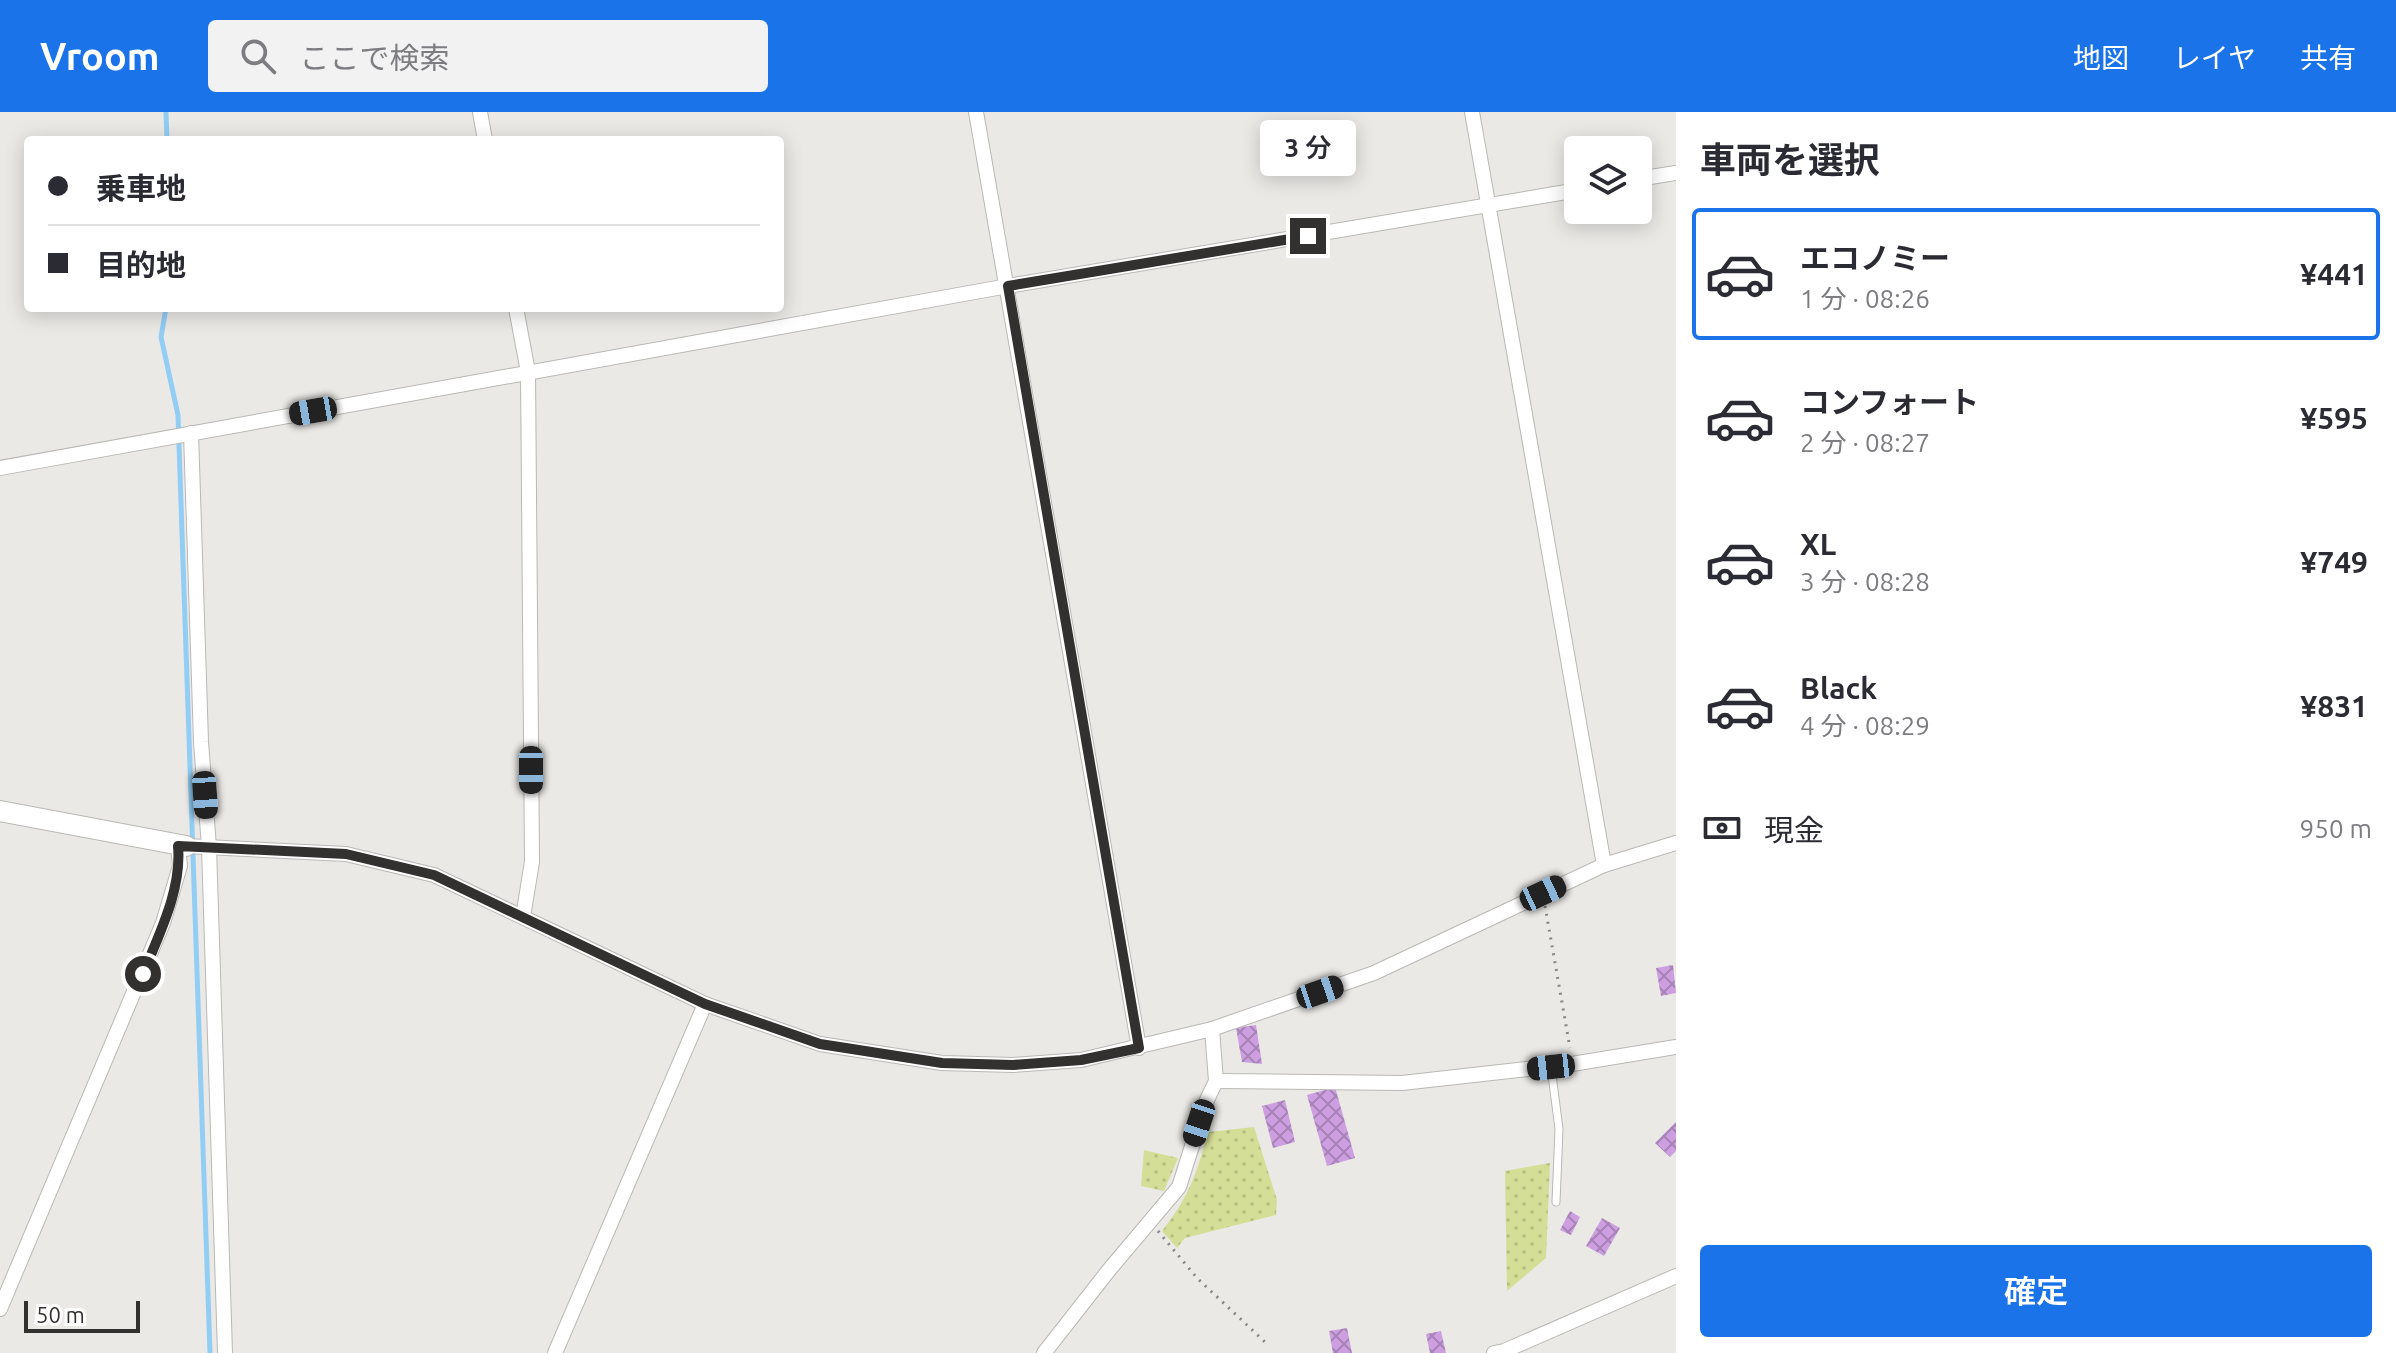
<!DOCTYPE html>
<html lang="ja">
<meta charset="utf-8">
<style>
body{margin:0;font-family:Ubuntu,"Noto Sans JP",sans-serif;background:#f2f2f3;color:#2b2b33;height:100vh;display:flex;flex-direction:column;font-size:30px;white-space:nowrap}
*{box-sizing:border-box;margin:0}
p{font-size:26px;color:#7c7c81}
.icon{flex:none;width:44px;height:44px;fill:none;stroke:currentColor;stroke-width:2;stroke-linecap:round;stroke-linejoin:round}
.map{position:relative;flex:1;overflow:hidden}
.sheet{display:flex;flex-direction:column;background:#fff;width:720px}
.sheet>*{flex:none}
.guide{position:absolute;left:24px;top:24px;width:760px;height:176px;border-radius:8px;box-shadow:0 4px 20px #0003;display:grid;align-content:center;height:176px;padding:0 24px;background:#fff}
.buttons{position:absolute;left:1564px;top:24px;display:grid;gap:16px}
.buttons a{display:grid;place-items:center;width:88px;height:88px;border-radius:8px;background:#fff;box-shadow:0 4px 20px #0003;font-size:40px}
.scale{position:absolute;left:24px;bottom:20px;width:116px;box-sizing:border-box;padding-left:8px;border:4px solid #323130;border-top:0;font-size:22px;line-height:28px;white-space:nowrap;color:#323130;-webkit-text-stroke:6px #fff;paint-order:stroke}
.end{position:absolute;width:36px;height:36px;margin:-18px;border:10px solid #323130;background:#fff;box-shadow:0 0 0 4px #fff}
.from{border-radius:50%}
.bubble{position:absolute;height:56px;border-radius:8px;background:#fff;box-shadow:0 4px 20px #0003;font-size:26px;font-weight:600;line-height:56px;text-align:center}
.car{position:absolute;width:24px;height:48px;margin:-24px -12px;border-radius:10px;box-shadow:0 0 6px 2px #0007;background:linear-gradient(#222 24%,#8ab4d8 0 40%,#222 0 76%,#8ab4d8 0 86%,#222 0)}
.guide b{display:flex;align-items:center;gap:28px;height:76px;font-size:30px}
.guide b+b{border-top:2px solid #e1e1e2}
.guide i{width:20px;height:20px;background:#2b2b33}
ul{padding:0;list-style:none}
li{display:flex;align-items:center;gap:24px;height:132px;margin:0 16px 12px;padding:0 8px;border:4px solid transparent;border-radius:8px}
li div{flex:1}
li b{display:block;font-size:30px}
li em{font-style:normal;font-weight:600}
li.current{border-color:#1a73e8}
li>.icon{width:72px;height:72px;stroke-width:1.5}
h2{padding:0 24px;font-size:36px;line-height:96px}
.pay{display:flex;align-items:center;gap:20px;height:88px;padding:0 24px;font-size:30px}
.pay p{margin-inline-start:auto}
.cta{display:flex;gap:16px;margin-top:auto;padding:16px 24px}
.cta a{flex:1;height:92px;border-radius:8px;background:#1a73e8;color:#fff;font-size:32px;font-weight:600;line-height:92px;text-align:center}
header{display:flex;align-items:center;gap:48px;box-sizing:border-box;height:112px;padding:0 40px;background:#1a73e8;color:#fff}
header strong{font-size:38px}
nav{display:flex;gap:44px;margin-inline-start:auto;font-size:28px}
.search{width:560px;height:72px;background:#f2f2f3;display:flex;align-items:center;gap:20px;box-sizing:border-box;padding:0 28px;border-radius:8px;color:#7c7c81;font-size:30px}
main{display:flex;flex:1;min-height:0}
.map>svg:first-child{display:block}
.grass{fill:url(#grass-dots)}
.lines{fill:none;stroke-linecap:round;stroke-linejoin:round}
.stream{stroke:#92cdf4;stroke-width:5}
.building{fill:url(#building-cross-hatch)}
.lane-casing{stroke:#b9b8b5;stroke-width:9}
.street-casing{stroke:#b9b8b5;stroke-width:16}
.secondary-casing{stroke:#b9b8b5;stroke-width:22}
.path{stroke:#888785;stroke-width:3;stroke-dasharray:2 6;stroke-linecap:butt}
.lane{stroke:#fff;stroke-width:7}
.street{stroke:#fff;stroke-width:14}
.secondary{stroke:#fff;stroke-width:20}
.route{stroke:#323130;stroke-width:10}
</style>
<header>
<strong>Vroom</strong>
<div class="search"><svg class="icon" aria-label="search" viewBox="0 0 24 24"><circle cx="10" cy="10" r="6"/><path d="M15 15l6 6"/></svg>ここで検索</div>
<nav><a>地図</a><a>レイヤ</a><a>共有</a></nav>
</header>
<main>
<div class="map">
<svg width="1676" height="1241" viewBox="0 0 1676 1241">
<defs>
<pattern id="grass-dots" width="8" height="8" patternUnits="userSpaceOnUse" patternTransform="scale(2)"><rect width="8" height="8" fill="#d5de96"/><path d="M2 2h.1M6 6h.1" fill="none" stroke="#b7bf82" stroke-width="1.8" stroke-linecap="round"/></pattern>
<pattern id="building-cross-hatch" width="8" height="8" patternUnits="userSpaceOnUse" patternTransform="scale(2)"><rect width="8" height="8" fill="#cd9fe0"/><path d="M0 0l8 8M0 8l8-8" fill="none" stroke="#a782b6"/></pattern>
</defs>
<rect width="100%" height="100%" fill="#eae9e6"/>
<!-- grass -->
<g class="grass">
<path d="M1254 1015 1277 1088 1276 1103 1185 1126 1177 1136 1162 1119C1189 1085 1197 1061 1208 1020Z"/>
<path d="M1144 1038 1178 1046 1164 1079 1141 1074Z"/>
<path d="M1550 1051 1546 1146 1507 1179 1505 1059Z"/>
</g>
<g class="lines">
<!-- stream -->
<g class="stream">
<path d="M166 0 167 28"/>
<path d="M166 196 161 225 178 303 210 1241"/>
</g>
</g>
<!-- building -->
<g class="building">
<path d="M1673 853 1676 881 1661 884 1656 856Z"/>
<path d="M1256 913 1262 952 1242 950 1236 916Z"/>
<path d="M1335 975 1355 1046 1327 1054 1307 983Z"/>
<path d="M1285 988 1295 1030 1273 1036 1262 994Z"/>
<path d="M1676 1010V1039L1670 1045 1655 1031Z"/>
<path d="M1570 1099 1580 1105 1571 1123 1560 1118Z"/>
<path d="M1602 1106 1620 1116 1604 1144 1586 1134Z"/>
<path d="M1347 1216 1352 1241H1333L1329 1219Z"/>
<path d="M1441 1219 1446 1241H1430L1426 1222Z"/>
</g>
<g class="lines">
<!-- lane casing -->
<g class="lane-casing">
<path id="lane" d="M1551 955 1559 1017 1556 1090"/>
</g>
<!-- street casing -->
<g class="street-casing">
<g id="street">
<path d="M480 0 485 28"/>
<path d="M976 0 1139 936"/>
<path d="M1472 0 1604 753"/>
<path d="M1638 67 1676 61"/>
<path d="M516 196 528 260 532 750 523 805"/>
<path d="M191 321 201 630 209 735 225 1241"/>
<path d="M0 356 1008 174 1578 78"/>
<path d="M186 734 346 742 434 763 705 892 820 932 942 951 1013 953 1081 948 1212 917 1374 861 1604 753 1676 731"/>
<path d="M1216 969 1402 971 1572 952 1676 935"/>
<path d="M0 1197 163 811 180 754 178 734"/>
<path d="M555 1241 705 892"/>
<path d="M1044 1241 1109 1158 1179 1075 1206 990 1216 969 1212 917"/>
<path d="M1494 1241 1504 1239 1676 1164"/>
</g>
</g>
<!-- secondary casing -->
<g class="secondary-casing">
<path id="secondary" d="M0 699 186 734"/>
</g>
<!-- path -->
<g class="path">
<path d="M1545 794 1570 936"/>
<path d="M1158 1119 1197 1166 1266 1231"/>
</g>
<!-- lane -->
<use href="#lane" class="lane"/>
<!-- street -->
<use href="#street" class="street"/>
<!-- secondary -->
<use href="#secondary" class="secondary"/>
</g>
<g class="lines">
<!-- route -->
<path class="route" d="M143 862C159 822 182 778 178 734L346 742 434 763 705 892 820 932 942 951 1013 953 1081 948 1139 936 1008 174 1308 124"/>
</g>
</svg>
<div class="buttons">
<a><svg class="icon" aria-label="layers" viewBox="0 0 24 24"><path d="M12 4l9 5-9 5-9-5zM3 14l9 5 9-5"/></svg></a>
</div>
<div class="scale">50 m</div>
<i class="end from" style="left:143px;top:862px"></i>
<i class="end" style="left:1308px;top:124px"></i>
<div class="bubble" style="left:1260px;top:8px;width:96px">3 分</div>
<i class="car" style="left:313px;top:299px;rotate:260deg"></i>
<i class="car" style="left:531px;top:658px;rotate:180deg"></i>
<i class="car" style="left:205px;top:683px;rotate:176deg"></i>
<i class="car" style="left:1543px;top:781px;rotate:65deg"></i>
<i class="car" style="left:1320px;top:880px;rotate:71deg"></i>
<i class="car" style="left:1551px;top:955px;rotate:264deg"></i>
<i class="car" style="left:1199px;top:1011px;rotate:198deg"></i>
<div class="guide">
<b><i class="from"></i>乗車地</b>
<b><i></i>目的地</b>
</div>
</div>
<section class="sheet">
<h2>車両を選択</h2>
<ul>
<li class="current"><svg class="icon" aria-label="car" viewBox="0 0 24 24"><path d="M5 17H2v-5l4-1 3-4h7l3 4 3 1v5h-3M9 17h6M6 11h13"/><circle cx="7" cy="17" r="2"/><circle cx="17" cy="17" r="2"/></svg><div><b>エコノミー</b><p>1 分 · 08:26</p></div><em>¥441</em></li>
<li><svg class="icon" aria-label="car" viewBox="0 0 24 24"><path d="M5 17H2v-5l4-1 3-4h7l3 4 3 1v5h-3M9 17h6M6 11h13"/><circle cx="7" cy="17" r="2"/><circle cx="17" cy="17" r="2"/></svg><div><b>コンフォート</b><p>2 分 · 08:27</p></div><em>¥595</em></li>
<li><svg class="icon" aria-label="car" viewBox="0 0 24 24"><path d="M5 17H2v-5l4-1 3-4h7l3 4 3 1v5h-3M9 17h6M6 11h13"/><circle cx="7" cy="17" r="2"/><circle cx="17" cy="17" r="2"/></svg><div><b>XL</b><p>3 分 · 08:28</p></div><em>¥749</em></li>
<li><svg class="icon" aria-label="car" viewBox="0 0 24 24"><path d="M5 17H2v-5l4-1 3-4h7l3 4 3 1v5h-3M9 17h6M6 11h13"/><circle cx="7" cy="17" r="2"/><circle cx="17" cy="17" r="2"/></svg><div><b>Black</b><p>4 分 · 08:29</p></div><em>¥831</em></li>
</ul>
<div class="pay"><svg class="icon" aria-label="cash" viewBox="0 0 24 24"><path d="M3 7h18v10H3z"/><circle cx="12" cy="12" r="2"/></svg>現金<p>950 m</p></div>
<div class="cta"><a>確定</a></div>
</section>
</main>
